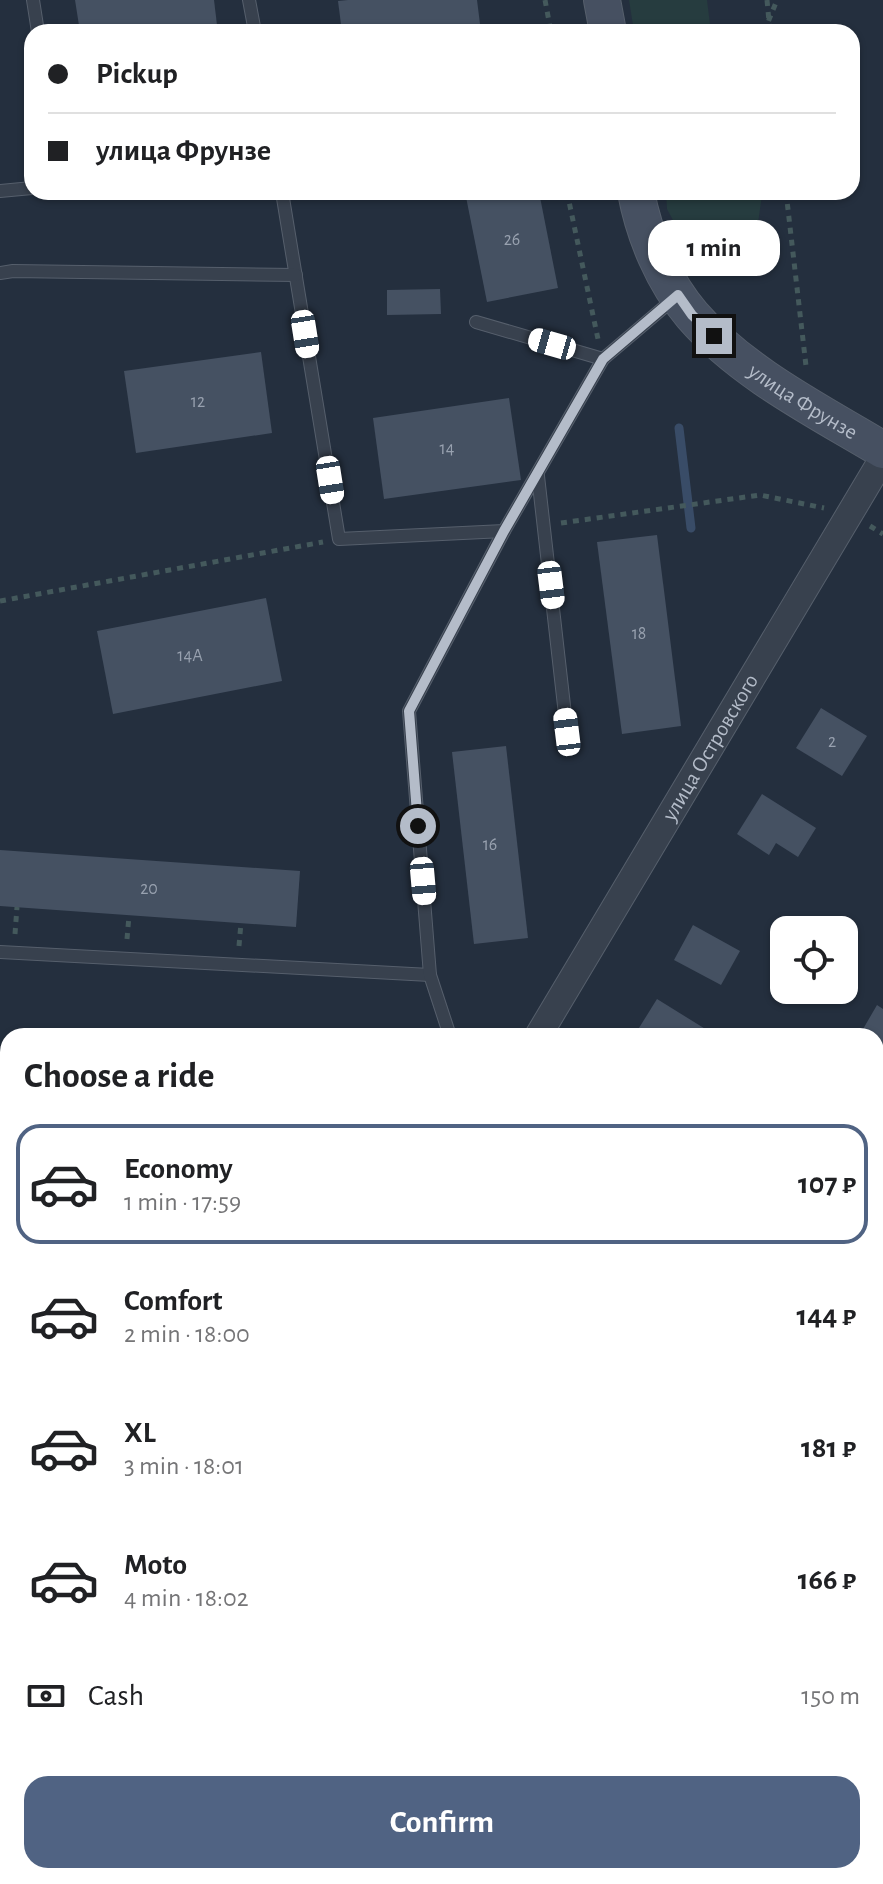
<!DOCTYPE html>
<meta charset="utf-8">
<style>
body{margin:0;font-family:"Alegreya Sans",sans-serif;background:#f6f6f6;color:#202124;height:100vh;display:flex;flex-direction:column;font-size:30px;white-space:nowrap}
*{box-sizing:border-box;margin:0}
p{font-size:26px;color:#757577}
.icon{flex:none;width:44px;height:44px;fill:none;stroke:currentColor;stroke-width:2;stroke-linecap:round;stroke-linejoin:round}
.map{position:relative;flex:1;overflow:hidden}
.sheet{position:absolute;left:0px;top:1028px;width:884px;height:856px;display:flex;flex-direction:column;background:#fff;border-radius:24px 24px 0 0;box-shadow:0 2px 6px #0004}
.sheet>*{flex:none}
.banner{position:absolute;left:24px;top:24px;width:836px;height:176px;border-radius:24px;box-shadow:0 2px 6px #0004;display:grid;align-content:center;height:176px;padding:0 24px;background:#fff}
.fabs{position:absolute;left:770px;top:916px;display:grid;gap:16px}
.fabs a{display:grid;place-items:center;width:88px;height:88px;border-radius:16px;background:#fff;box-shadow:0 2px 6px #0004;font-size:40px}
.end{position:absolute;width:36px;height:36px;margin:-18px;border:10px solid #b4bcc9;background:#111;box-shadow:0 0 0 4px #111}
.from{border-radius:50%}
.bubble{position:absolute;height:56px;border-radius:24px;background:#fff;box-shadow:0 2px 6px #0004;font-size:26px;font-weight:700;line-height:56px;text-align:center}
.car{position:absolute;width:24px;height:48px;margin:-24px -12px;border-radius:10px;box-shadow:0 0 6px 2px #0007;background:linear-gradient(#fff 24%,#345 0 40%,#fff 0 76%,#345 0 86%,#fff 0)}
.banner b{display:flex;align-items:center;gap:28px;height:76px;font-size:30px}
.banner b+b{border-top:2px solid #e0e0e0}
.banner i{width:20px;height:20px;background:#202124}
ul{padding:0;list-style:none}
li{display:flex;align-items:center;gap:24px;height:120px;margin:0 16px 12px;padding:0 8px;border:4px solid transparent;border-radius:24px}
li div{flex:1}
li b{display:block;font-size:30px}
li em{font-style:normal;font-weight:700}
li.current{border-color:#506383}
li>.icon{width:72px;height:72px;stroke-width:1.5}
h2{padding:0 24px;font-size:36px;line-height:96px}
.pay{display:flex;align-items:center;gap:20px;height:88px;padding:0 24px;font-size:30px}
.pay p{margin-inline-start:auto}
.primary-button{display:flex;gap:16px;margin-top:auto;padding:16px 24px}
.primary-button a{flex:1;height:92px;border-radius:24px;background:#506383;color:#fff;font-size:32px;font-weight:700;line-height:92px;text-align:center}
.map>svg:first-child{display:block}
.green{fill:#263c3f}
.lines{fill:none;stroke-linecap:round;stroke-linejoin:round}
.stream{stroke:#394c67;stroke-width:9}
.building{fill:#455162}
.service-casing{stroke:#565f6c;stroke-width:14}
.minor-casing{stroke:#565f6c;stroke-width:28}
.secondary-casing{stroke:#565f6c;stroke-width:38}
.path{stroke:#44595c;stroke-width:5;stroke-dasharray:6 6;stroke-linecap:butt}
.service{stroke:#38414e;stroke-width:12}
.minor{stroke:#38414e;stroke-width:26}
.secondary{stroke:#465061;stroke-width:36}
.route{stroke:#b4bcc9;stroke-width:10}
.labels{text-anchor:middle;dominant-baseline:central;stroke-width:7;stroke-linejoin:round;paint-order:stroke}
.number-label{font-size:18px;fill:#98a1af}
.street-label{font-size:22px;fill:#b4bcc9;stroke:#1d2633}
</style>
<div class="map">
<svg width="883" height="1884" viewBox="0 0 883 1884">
<rect width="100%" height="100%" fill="#242f3e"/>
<!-- green -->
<g class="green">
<path d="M629 0H707L711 32H634Z"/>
<path d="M666 192H757L762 195 758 223 708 230 696 263 667 209Z"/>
</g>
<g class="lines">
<!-- stream -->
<path class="stream" d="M679 428 691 528"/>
</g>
<!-- building -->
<g class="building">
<path d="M75 0H214L217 25 167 32H80Z"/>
<path d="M348 0H477L481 32H342L338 1Z"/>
<path d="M465 192H539L558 288 487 302Z"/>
<path d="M440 289 441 314 387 315V290Z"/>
<path d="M261 352 272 433 136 453 124 371Z"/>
<path d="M509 398 521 480 384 499 373 418Z"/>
<path d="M657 535 681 726 622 734 597 542Z"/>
<path d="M266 598 282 681 113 714 97 631Z"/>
<path d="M821 708 867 736 842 776 796 748Z"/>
<path d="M506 746 528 938 474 944 452 752Z"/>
<path d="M762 794 816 828 798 857 776 843 769 855 737 834Z"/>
<path d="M0 850 300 871 296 927 0 906Z"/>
<path d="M693 925 740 951 721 985 674 960Z"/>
<path d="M657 999 707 1030 704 1036H634Z"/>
<path d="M877 1005 883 1009V1073L876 1069V1036H859Z"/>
<path d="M0 1336H8V1543L0 1542Z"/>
<path d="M876 1365 883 1370V1390L876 1400Z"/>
<path d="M362 1876H392L387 1884H375Z"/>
<path d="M535 1876H584L597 1884H530Z"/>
<path d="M868 1876H871L883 1884H863Z"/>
</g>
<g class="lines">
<!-- service casing -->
<g class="service-casing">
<g id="service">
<path d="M33 0 38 32"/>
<path d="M249 0 255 32"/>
<path d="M0 191 32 188"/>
<path d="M282 192 339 539 504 531 603 359 676 297"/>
<path d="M0 273 13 271 296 275"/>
<path d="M476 322 603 359"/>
<path d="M538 476 567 732"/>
<path d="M0 952 430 975"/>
<path d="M450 1036 430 975 409 711 504 531"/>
</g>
</g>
<!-- minor casing -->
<g class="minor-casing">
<g id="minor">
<path id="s1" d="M538 1036 883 458"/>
<path d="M0 1104H8"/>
<path d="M876 1209 883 1197"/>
<path d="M876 1806 883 1811"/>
<path d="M0 1835 8 1822"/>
<path d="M451 1884 457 1876"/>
</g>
</g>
<!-- secondary casing -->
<g class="secondary-casing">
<g id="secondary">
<path d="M602 0 608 32"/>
<path id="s2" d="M636 192C644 235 663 281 692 315 742 373 818 411 883 450"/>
</g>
</g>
<!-- path -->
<g class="path">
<path d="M545 0 551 32"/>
<path d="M767 0 770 32"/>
<path d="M764 32 777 0"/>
<path d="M567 192 598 339"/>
<path d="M786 192 806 366 809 368"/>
<path d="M561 523 760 495 824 508"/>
<path d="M870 526 883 534"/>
<path d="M0 601 323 542"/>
<path d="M15 934 17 907"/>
<path d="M127 939 129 916"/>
<path d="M239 946 241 923"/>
<path d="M0 1142 8 1147"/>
</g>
<!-- service -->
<use href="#service" class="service"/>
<!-- minor -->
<use href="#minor" class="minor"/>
<!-- secondary -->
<use href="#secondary" class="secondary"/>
</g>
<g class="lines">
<!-- route -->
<path class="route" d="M418 826 409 711 504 531 603 359 678 295 692 315 714 336"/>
</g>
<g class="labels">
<!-- number labels -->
<g class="number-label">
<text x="512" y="240">26</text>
<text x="198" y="402">12</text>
<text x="447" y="449">14</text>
<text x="639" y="634">18</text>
<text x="190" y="656">14А</text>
<text x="832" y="742">2</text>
<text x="490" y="845">16</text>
<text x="149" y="889">20</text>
</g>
<!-- street labels -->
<g class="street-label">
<text stroke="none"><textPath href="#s2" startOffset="278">улица Фрунзе</textPath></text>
<text stroke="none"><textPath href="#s1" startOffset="336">улица Островского</textPath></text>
</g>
</g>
</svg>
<div class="fabs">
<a><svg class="icon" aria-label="locate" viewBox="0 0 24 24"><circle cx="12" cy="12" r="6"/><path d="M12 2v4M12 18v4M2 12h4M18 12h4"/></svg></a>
</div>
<i class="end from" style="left:418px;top:826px"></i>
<i class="end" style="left:714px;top:336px"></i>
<div class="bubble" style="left:648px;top:220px;width:132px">1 min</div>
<i class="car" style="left:305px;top:334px;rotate:171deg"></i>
<i class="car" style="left:552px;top:344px;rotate:286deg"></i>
<i class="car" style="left:330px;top:480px;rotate:171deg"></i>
<i class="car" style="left:551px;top:585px;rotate:173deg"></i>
<i class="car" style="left:567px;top:732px;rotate:353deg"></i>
<i class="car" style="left:423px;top:881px;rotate:175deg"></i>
<div class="banner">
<b><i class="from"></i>Pickup</b>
<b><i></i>улица Фрунзе</b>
</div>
<section class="sheet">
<h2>Choose a ride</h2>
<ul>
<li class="current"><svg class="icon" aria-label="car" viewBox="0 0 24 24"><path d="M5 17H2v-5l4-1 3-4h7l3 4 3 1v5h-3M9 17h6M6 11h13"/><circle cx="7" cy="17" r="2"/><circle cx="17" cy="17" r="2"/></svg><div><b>Economy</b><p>1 min · 17:59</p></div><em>107 ₽</em></li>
<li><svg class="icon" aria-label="car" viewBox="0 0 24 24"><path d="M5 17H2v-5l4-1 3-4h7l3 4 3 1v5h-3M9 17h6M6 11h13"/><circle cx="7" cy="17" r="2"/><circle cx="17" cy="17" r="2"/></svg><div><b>Comfort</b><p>2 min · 18:00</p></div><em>144 ₽</em></li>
<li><svg class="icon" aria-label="car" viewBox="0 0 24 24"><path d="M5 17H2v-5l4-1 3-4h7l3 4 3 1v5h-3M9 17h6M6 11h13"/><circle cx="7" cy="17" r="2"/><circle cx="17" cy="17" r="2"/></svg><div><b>XL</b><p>3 min · 18:01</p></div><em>181 ₽</em></li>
<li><svg class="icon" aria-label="car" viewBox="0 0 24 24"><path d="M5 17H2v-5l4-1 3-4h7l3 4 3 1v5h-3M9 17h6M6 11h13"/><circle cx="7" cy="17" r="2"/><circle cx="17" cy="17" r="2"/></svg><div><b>Moto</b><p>4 min · 18:02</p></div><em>166 ₽</em></li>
</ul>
<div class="pay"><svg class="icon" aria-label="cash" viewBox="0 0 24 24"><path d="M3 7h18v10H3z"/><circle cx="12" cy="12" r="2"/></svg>Cash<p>150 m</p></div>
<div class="primary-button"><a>Confirm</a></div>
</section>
</div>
